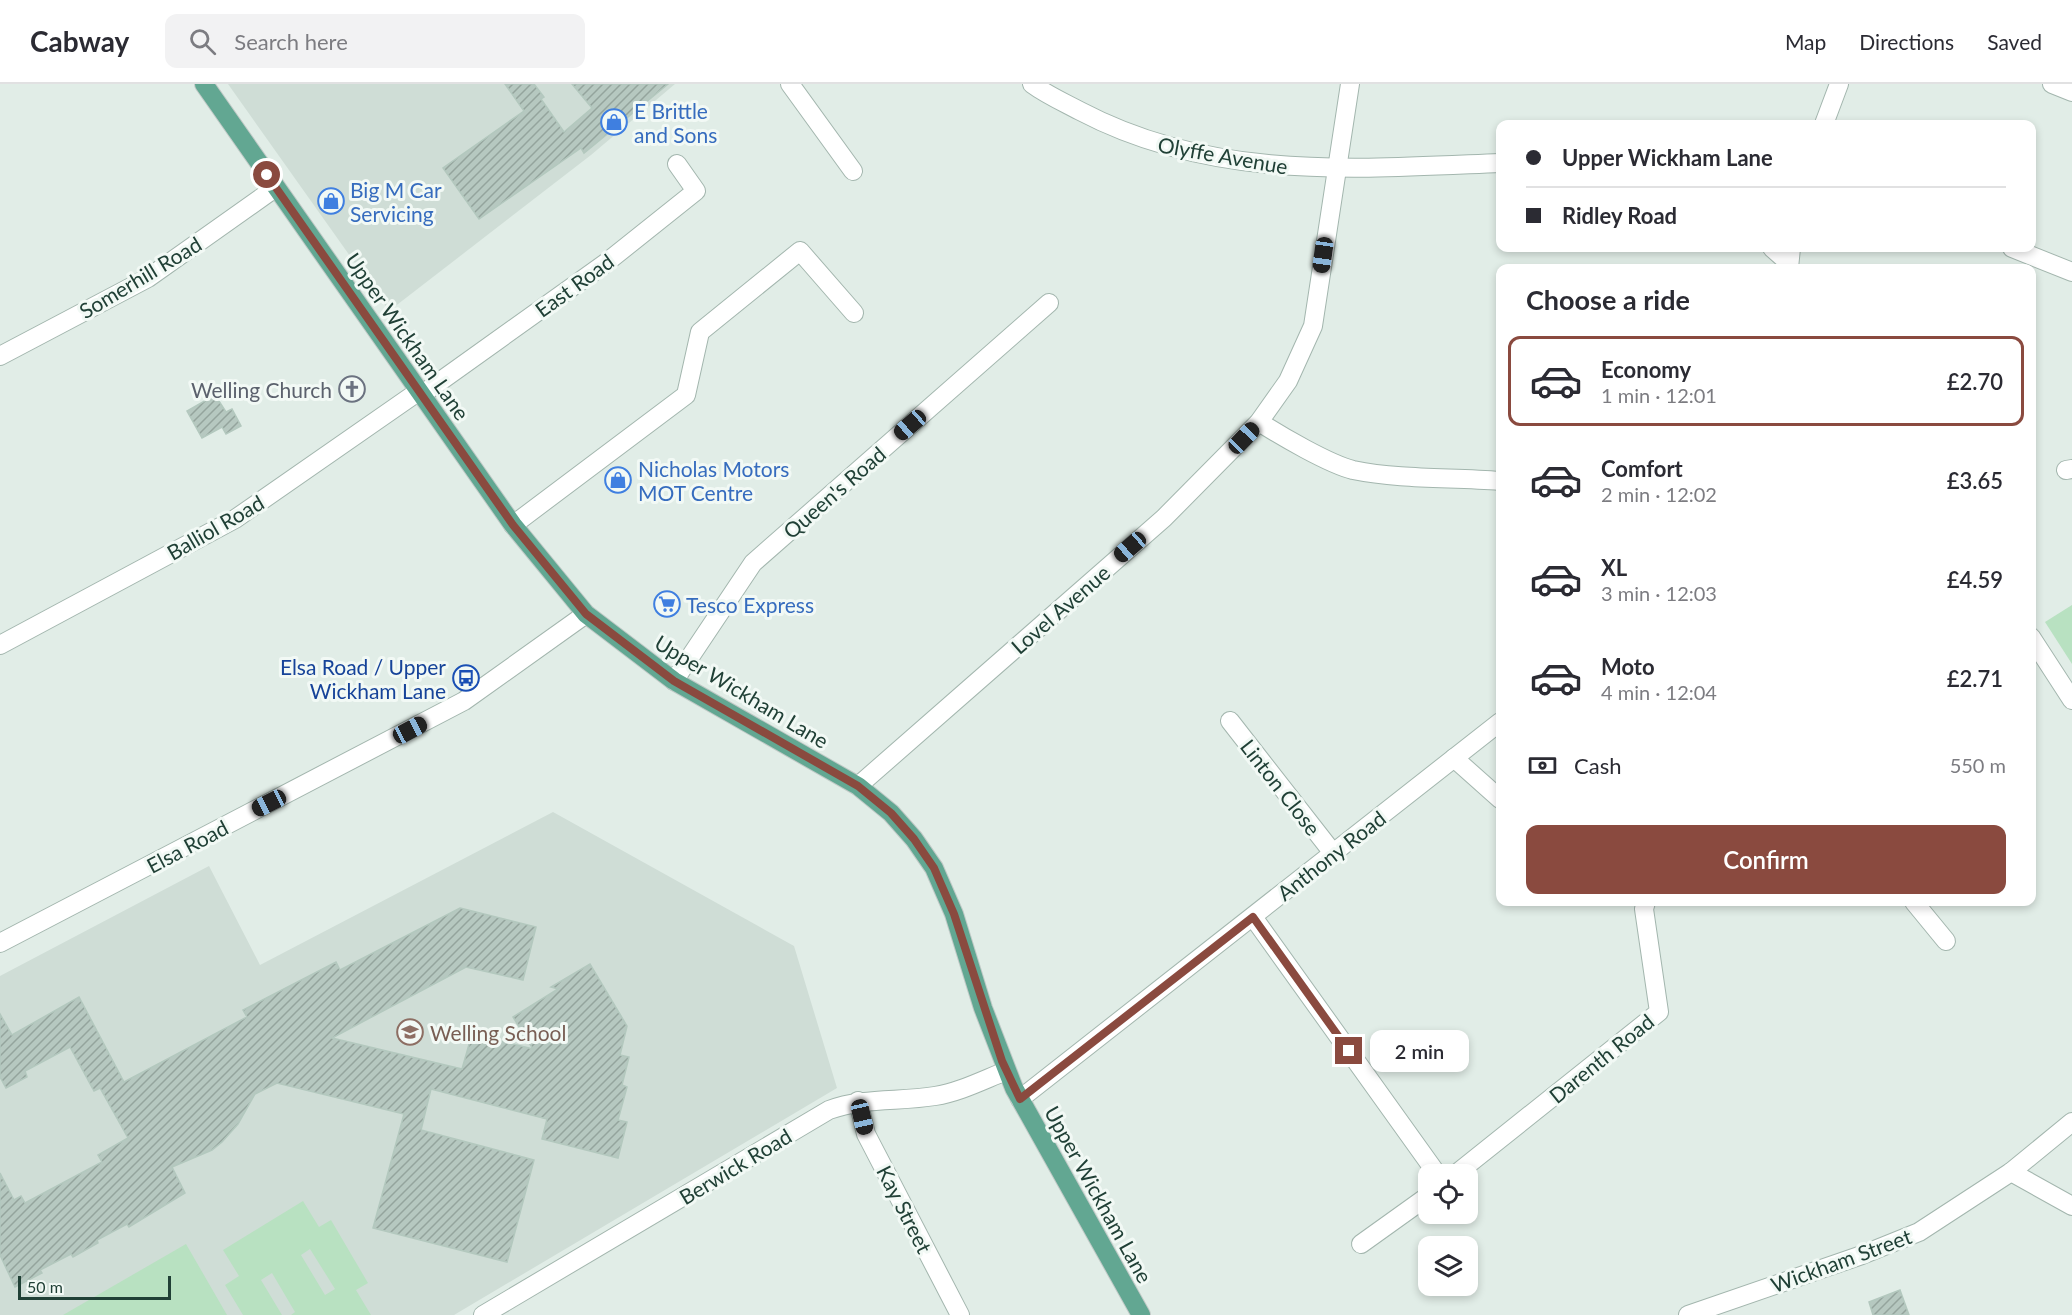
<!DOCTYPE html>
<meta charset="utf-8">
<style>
body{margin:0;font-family:Lato,sans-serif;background:#f2f2f3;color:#2b2b33;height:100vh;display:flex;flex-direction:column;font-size:22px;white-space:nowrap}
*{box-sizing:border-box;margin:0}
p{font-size:20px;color:#7c7c81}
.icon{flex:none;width:33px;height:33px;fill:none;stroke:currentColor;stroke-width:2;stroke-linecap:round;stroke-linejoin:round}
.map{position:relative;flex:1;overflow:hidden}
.sheet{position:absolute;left:1496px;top:180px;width:540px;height:642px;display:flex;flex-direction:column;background:#fff;border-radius:12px;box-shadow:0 3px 9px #0003}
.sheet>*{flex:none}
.top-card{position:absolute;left:1496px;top:36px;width:540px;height:132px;border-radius:12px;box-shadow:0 3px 9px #0003;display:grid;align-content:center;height:132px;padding:0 30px;background:#fff}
.controls{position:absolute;left:1418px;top:1080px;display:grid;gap:12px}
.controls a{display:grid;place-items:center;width:60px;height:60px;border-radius:12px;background:#fff;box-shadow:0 3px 9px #0003;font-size:30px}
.scale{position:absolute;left:18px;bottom:15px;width:153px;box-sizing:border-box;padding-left:6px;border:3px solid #204036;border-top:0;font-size:16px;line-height:21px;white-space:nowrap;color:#204036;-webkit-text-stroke:4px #f2f9f5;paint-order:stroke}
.end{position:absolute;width:27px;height:27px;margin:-14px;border:8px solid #8a4a3f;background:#fff;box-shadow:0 0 0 3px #fff}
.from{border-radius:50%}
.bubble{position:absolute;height:42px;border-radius:12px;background:#fff;box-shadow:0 3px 9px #0003;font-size:20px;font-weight:600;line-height:42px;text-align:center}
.car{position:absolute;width:18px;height:36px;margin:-18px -9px;border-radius:8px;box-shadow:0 0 4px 2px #0007;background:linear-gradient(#222 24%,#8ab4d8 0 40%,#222 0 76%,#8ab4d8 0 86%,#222 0)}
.top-card b{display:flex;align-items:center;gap:21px;height:57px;font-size:22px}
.top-card b+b{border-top:2px solid #e1e1e2}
.top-card i{width:15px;height:15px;background:#2b2b33}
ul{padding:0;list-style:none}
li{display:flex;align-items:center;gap:18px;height:90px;margin:0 12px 9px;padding:0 18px;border:3px solid transparent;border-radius:12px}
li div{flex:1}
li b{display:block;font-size:22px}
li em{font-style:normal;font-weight:600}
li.current{border-color:#8a4a3f}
li>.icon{width:54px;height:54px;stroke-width:1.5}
h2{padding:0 30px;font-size:27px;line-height:72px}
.pay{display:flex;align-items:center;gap:15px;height:66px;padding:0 30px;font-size:22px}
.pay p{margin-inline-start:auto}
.primary-button{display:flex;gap:12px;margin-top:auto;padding:12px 30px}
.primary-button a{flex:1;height:69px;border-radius:12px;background:#8a4a3f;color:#fff;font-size:24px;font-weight:600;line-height:69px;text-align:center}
header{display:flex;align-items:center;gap:36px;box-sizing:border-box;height:84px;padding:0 30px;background:#fff;border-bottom:2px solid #e1e1e2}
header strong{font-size:28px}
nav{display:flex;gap:33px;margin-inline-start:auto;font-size:21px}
.search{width:420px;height:54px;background:#f2f2f3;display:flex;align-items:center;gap:15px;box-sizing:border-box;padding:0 21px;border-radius:12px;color:#7c7c81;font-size:22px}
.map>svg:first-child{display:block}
.built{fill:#cfddd6}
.grass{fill:#b8e1c1;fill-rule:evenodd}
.building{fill:url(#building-hatch);stroke:#b3c8be;stroke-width:1.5}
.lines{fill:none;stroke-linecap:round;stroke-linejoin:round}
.minor-casing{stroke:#a3b6ae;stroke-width:20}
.tertiary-casing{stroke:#a3b6ae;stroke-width:20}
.primary-casing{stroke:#c1cac7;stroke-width:20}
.minor{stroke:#fff;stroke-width:18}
.tertiary{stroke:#fff;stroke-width:18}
.primary{stroke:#62a792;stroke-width:18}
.route{stroke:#8a4a3f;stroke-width:8}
.labels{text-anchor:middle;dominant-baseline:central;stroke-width:6;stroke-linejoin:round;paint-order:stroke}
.shop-label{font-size:21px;fill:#366cbe;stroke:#f2f9f5;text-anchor:start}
.street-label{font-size:21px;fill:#204036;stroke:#f2f9f5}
.worship-label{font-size:21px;fill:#5b616d;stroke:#f2f9f5;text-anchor:end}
.transit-label{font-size:21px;fill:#164399;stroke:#f2f9f5;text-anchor:end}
.education-label{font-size:21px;fill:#785e54;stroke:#f2f9f5;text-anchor:start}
</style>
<header>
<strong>Cabway</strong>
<div class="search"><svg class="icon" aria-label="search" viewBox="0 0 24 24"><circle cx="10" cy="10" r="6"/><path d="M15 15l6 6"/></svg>Search here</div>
<nav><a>Map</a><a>Directions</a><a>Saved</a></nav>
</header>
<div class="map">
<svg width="2072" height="1231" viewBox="0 0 2072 1231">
<defs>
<pattern id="building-hatch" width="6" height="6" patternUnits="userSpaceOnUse" patternTransform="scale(1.5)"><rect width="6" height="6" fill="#b6c8c0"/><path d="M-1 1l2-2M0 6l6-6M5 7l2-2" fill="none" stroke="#94a49d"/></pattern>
</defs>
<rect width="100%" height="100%" fill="#e1ede7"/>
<!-- built -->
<g class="built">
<path d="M228 0H675L591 71 389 227Z"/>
<path d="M553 728 794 862 837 1004 454 1231H0V892L209 782 260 881Z"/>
</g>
<!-- grass -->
<g class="grass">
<path d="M2072 521V580L2045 538Z"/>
<path d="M303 1117 319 1143 331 1136 368 1199 356 1206 371 1231H291L295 1228 272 1189 261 1196 282 1231H243L225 1201 239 1192 223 1166ZM310 1165 335 1205 325 1211 301 1171Z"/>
<path d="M186 1160 227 1231H63Z"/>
</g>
<!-- building -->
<g class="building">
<path d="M505 0H534L544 13 541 15 564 48 592 24 572 0H668L584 69 581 64 479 135 443 84 524 27Z"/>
<path d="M215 311 226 328 232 325 241 342 226 350 222 343 202 354 187 327Z"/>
<path d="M460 824 536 843 523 896 466 883 332 954 462 985 472 950 533 965 513 933 558 905 551 903 590 880 627 942 620 971 629 973 622 1001 627 1003 618 1036 627 1038 618 1074 542 1055 547 1035 431 1005 421 1046 534 1076 507 1178 373 1144 404 1030 277 999 255 1010 238 1040 222 1058 212 1066 172 1083 185 1109 129 1143 127 1140 97 1156 98 1159 73 1173 71 1170 40 1186 42 1189 15 1203 0 1171V1089L14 1116 21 1112 25 1119 102 1078 98 1071 128 1054 100 1004 94 1007 70 963 25 987 27 993 6 1004 0 993V930L12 951 79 913 124 998 247 933 243 926 336 878 340 886Z"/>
<path d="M1900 1206 1909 1231H1873L1869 1218Z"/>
</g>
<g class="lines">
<!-- minor casing -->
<g class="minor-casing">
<g id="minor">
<path d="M790 0 853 87"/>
<path d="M1032 0C1047 11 1063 18 1080 27 1213 97 1354 85 1500 79"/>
<path d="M2052 0 2072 8"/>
<path d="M1772 164 1789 179"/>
<path d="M2012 164 2072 188"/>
<path d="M0 272 148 194 275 104"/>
<path d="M421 311 607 178 696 107 677 80"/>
<path d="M1259 338C1281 352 1329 380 1353 386 1402 396 1451 393 1500 397"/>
<path d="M2066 386 2072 385"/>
<path d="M513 441 686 311 700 248 800 167 854 229"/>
<path d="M0 561 235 435 419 307"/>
<path d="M674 597 753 479 1049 219"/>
<path d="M1230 637 1333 769"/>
<path d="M1454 674 1500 715"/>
<path d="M858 702 1164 434 1259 338 1288 297 1313 242 1350 0"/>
<path d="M1914 818 1946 857"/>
<path d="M1253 833 1437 1090"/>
<path d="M0 859 464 617 586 530"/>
<path d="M1020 1015 1500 638"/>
<path d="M858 1017 866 1050 960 1231"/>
<path d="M2011 1088 2072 1122"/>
<path d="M1456 1090 1659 928 1644 825 1646 818"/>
<path d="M1361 1160 1428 1112"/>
<path d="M483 1231 829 1026C864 1013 899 1018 935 1012 960 1008 983 996 1006 987"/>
</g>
</g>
<!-- tertiary casing -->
<g class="tertiary-casing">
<g id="tertiary">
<path d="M1824 40 1839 0"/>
<path d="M1789 184 1791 164"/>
<path d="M2031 553 2072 616"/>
<path d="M1688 1231 1862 1171 1919 1148 2011 1088 2072 1038"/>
</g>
</g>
<!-- primary casing -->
<g class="primary-casing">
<path id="primary" d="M204 0 513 441 586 530 674 597 858 702 891 729 914 755 934 784 954 830 983 924 1014 1004 1141 1231"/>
</g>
<!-- minor -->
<use href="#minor" class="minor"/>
<!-- tertiary -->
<use href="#tertiary" class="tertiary"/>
<!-- primary -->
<use href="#primary" class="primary"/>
</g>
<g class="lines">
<!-- route -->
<path class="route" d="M267 91 513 441 586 530 674 597 858 702 891 729 914 755 934 784 954 830 1002 977 1020 1015 1253 833 1349 967"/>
</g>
<!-- icons -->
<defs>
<g id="shop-ring" transform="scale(1.35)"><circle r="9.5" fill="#f2f9f5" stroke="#3f7fe0" stroke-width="1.5"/><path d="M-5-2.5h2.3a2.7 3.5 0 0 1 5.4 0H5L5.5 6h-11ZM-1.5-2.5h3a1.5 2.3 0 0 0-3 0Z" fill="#3f7fe0"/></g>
<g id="church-ring" transform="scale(1.35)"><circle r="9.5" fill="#f2f9f5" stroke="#6b7280" stroke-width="1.5"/><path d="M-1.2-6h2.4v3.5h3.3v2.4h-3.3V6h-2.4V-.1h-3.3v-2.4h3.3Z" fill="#6b7280"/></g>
<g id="supermarket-ring" transform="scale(1.35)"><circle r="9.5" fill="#f2f9f5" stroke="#3f7fe0" stroke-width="1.5"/><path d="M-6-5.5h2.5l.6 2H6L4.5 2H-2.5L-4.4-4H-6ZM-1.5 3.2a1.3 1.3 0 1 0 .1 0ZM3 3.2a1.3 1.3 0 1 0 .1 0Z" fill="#3f7fe0"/></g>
<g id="bus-ring" transform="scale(1.35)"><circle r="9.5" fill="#f2f9f5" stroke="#1a4fb4" stroke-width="1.5"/><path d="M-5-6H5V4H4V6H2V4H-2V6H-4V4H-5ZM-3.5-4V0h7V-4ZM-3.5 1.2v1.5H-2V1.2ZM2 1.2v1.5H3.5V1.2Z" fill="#1a4fb4"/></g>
<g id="school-ring" transform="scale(1.35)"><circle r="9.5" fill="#f2f9f5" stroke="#8d6e63" stroke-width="1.5"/><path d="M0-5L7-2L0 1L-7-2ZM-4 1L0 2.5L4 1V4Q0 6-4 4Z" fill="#8d6e63"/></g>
</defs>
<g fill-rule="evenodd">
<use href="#shop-ring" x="614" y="38"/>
<use href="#shop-ring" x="331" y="117"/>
<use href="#church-ring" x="352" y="305"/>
<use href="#shop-ring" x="618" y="396"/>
<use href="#supermarket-ring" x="667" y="520"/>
<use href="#bus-ring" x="466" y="594"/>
<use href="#school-ring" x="410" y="948"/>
</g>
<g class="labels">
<!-- shop labels -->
<g class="shop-label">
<text x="634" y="26">E Brittle<tspan x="634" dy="24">and Sons</tspan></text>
<text x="350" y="105">Big M Car<tspan x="350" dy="24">Servicing</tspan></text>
<text x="638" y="384">Nicholas Motors<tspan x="638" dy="24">MOT Centre</tspan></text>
<text x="686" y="520">Tesco Express</text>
</g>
<!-- street labels -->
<g class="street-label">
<text transform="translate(1223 71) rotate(10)">Olyffe Avenue</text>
<text transform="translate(140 193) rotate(-31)">Somerhill Road</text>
<text transform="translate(574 201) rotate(-36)">East Road</text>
<text transform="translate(408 252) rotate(55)">Upper Wickham Lane</text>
<text transform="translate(834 408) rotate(-41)">Queen's Road</text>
<text transform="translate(215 443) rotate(-30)">Balliol Road</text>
<text transform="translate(1060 525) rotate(-41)">Lovel Avenue</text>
<text transform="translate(742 607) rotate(31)">Upper Wickham Lane</text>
<text transform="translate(1281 703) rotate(52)">Linton Close</text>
<text transform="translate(187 762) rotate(-28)">Elsa Road</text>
<text transform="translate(1331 771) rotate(-38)">Anthony Road</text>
<text transform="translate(1601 974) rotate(-39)">Darenth Road</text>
<text transform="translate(735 1082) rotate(-31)">Berwick Road</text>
<text transform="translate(1099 1110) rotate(61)">Upper Wickham Lane</text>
<text transform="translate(905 1125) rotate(63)">Kay Street</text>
<text transform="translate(1841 1176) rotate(-20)">Wickham Street</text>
</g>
<!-- worship labels -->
<g class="worship-label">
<text x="332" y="305">Welling Church</text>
</g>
<!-- transit labels -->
<g class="transit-label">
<text x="446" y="582">Elsa Road / Upper<tspan x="446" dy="24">Wickham Lane</tspan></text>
</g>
<!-- education labels -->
<g class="education-label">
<text x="430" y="948">Welling School</text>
</g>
</g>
</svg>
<div class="controls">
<a><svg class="icon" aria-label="locate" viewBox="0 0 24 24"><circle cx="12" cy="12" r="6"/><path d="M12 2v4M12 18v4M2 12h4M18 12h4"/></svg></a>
<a><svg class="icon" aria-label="layers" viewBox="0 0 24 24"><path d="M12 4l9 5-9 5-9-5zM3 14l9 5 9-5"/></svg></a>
</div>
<div class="scale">50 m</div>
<i class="end from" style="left:267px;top:91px"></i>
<i class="end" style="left:1349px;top:967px"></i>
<div class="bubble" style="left:1370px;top:946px;width:99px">2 min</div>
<i class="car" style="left:1323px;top:171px;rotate:188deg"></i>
<i class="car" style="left:910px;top:341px;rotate:229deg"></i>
<i class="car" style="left:1244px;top:354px;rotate:44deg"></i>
<i class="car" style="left:1130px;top:463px;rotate:229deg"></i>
<i class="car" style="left:410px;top:646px;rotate:62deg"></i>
<i class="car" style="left:269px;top:719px;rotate:243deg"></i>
<i class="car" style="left:862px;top:1033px;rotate:167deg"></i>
<div class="top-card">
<b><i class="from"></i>Upper Wickham Lane</b>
<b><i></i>Ridley Road</b>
</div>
<section class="sheet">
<h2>Choose a ride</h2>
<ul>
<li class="current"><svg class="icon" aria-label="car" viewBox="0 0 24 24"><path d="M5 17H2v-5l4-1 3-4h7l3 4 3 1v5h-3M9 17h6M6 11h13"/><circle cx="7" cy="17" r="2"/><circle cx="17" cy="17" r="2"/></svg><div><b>Economy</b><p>1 min · 12:01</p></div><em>£2.70</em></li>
<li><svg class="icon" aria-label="car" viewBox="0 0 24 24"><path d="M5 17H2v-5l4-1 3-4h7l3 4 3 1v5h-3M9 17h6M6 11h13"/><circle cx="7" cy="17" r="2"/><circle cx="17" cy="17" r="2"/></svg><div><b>Comfort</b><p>2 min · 12:02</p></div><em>£3.65</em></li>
<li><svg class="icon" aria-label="car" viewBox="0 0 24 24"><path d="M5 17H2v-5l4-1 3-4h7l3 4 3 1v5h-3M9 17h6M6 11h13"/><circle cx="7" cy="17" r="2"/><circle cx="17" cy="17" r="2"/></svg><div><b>XL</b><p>3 min · 12:03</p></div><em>£4.59</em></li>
<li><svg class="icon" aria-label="car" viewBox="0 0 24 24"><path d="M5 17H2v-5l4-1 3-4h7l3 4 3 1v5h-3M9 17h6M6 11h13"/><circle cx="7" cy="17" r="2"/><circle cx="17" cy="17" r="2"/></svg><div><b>Moto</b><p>4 min · 12:04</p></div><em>£2.71</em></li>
</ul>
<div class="pay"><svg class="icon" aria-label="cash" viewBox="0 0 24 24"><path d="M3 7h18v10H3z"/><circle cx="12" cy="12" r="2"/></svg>Cash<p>550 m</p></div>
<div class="primary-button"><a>Confirm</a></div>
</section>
</div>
